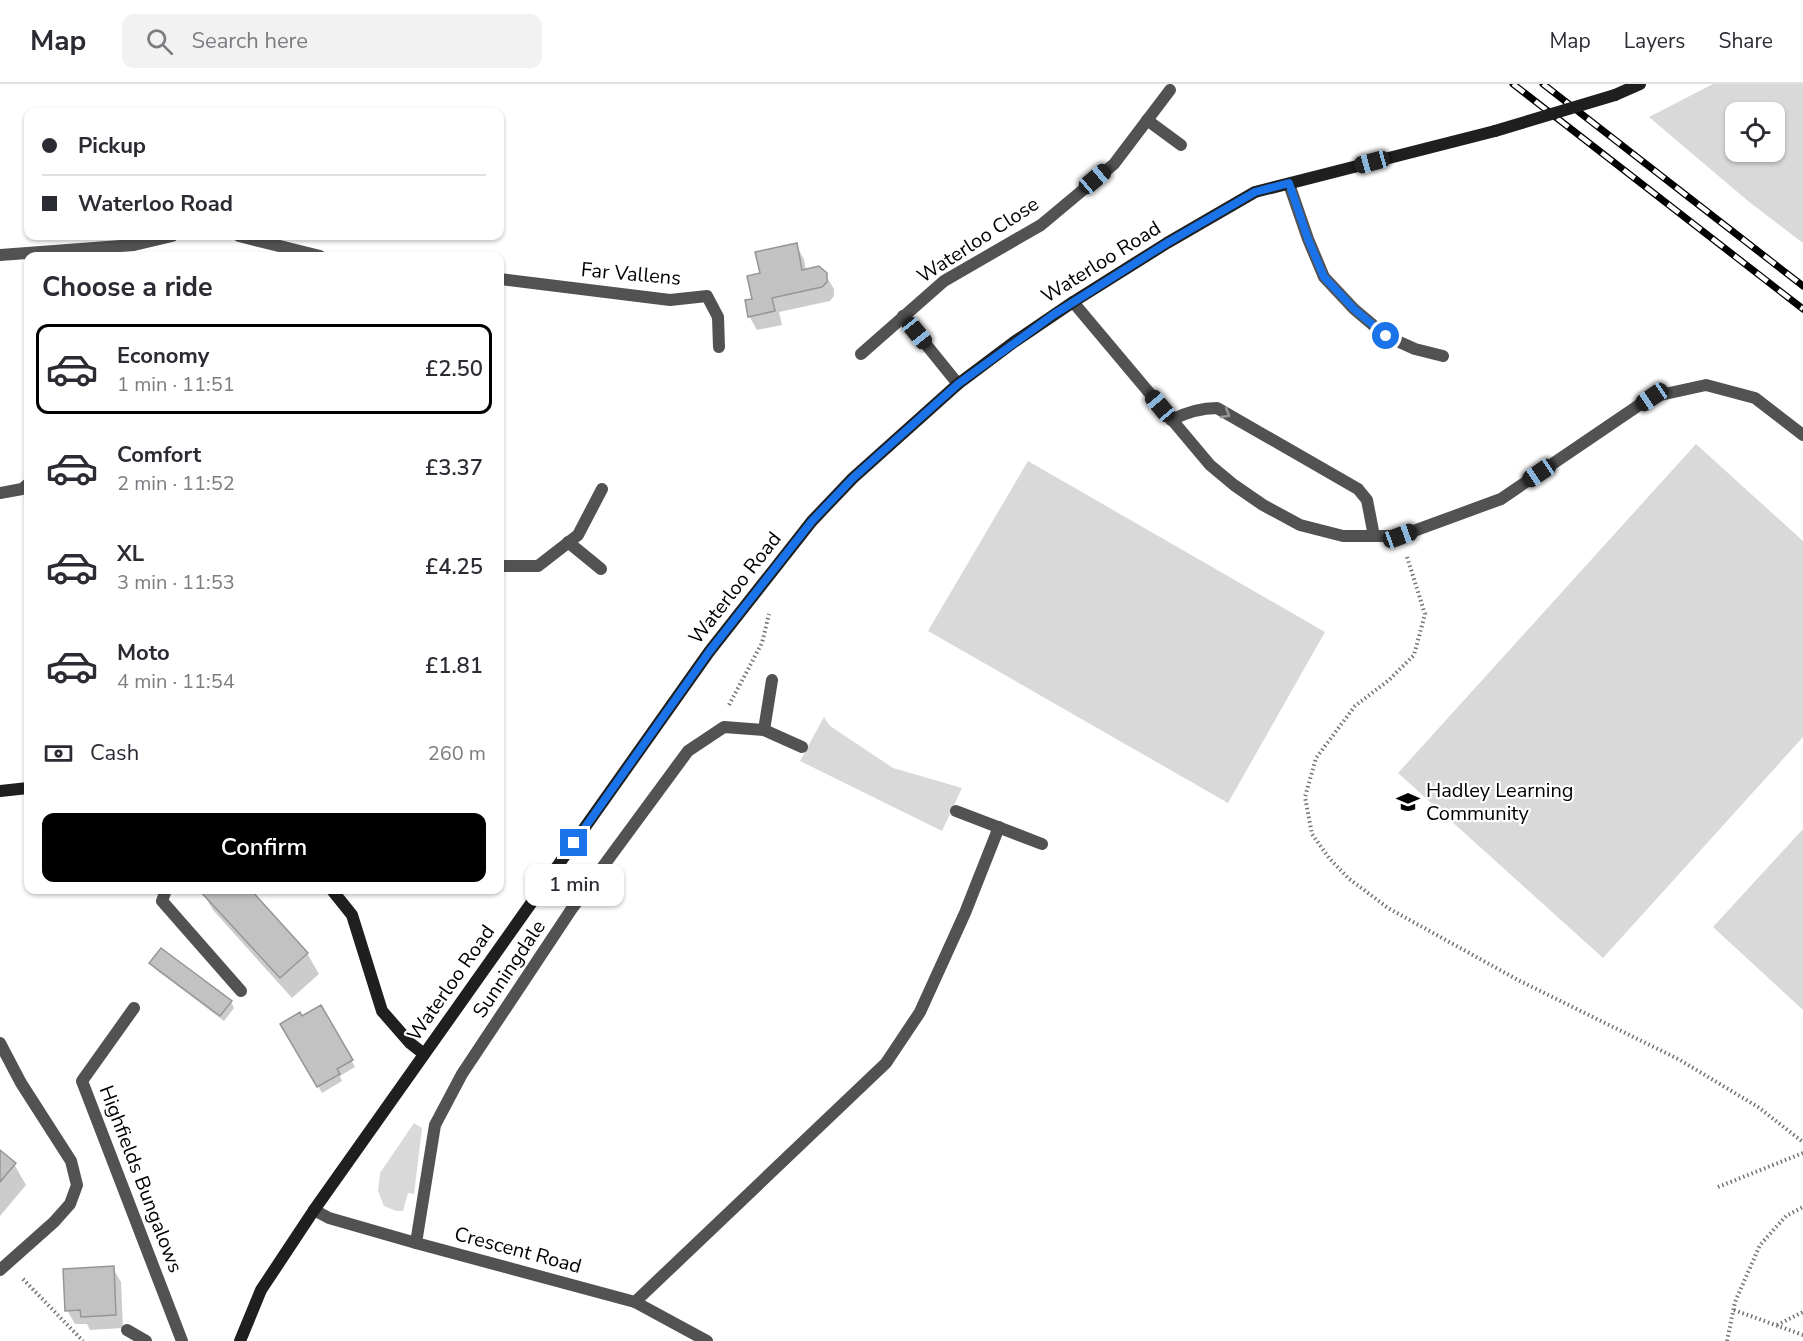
<!DOCTYPE html>
<meta charset="utf-8">
<style>
body{margin:0;font-family:"Nunito Sans",sans-serif;background:#f2f2f3;color:#2b2b33;height:100vh;display:flex;flex-direction:column;font-size:22px;white-space:nowrap}
*{box-sizing:border-box;margin:0}
p{font-size:20px;color:#7c7c81}
.icon{flex:none;width:33px;height:33px;fill:none;stroke:currentColor;stroke-width:2;stroke-linecap:round;stroke-linejoin:round}
.map{position:relative;flex:1;overflow:hidden}
.sheet{position:absolute;left:24px;top:168px;width:480px;height:642px;display:flex;flex-direction:column;background:#fff;border-radius:12px;box-shadow:0 2px 4px #0004}
.sheet>*{flex:none}
.guide{position:absolute;left:24px;top:24px;width:480px;height:132px;border-radius:12px;box-shadow:0 2px 4px #0004;display:grid;align-content:center;height:132px;padding:0 18px;background:#fff}
.controls{position:absolute;left:1725px;top:18px;display:grid;gap:12px}
.controls a{display:grid;place-items:center;width:60px;height:60px;border-radius:12px;background:#fff;box-shadow:0 2px 4px #0004;font-size:30px}
.end{position:absolute;width:27px;height:27px;margin:-14px;border:8px solid #1a73e8;background:#fff;box-shadow:0 0 0 3px #fff}
.from{border-radius:50%}
.bubble{position:absolute;height:42px;border-radius:12px;background:#fff;box-shadow:0 2px 4px #0004;font-size:20px;font-weight:600;line-height:42px;text-align:center}
.car{position:absolute;width:18px;height:36px;margin:-18px -9px;border-radius:8px;box-shadow:0 0 4px 2px #0007;background:linear-gradient(#222 24%,#8ab4d8 0 40%,#222 0 76%,#8ab4d8 0 86%,#222 0)}
.guide b{display:flex;align-items:center;gap:21px;height:57px;font-size:22px}
.guide b+b{border-top:2px solid #e1e1e2}
.guide i{width:15px;height:15px;background:#2b2b33}
ul{padding:0;list-style:none}
li{display:flex;align-items:center;gap:18px;height:90px;margin:0 12px 9px;padding:0 6px;border:3px solid transparent;border-radius:12px}
li div{flex:1}
li b{display:block;font-size:22px}
li em{font-style:normal;font-weight:600}
li.on{border-color:#000}
li>.icon{width:54px;height:54px;stroke-width:1.5}
h2{padding:0 18px;font-size:27px;line-height:72px}
.pay{display:flex;align-items:center;gap:15px;height:66px;padding:0 18px;font-size:22px}
.pay p{margin-inline-start:auto}
.primary-button{display:flex;gap:12px;margin-top:auto;padding:12px 18px}
.primary-button a{flex:1;height:69px;border-radius:12px;background:#000;color:#fff;font-size:24px;font-weight:600;line-height:69px;text-align:center}
header{display:flex;align-items:center;gap:36px;box-sizing:border-box;height:84px;padding:0 30px;background:#fff;border-bottom:2px solid #e1e1e2}
header strong{font-size:28px}
nav{display:flex;gap:33px;margin-inline-start:auto;font-size:21px}
.search{width:420px;height:54px;background:#f2f2f3;display:flex;align-items:center;gap:15px;box-sizing:border-box;padding:0 21px;border-radius:12px;color:#7c7c81;font-size:22px}
.map>svg:first-child{display:block}
.green{fill:#d9d9d9;fill-rule:evenodd}
.shadow{fill:#0003}
.building{fill:#c2c2c2;stroke:#969696;stroke-width:1.5}
.lines{fill:none;stroke-linecap:round;stroke-linejoin:round}
.path{stroke:#747474;stroke-width:4;stroke-dasharray:1.5 3;stroke-linecap:butt}
.lane{stroke:#525252;stroke-width:12}
.street{stroke:#525252;stroke-width:12}
.secondary{stroke:#1f1f1f;stroke-width:12}
.rail-casing{stroke:#000;stroke-width:7}
.rail{stroke:#fff;stroke-width:4.5;stroke-dasharray:14;stroke-linecap:butt}
.secondary-bridge{stroke:#1f1f1f;stroke-width:12}
.oneway{stroke:#979797}
.route{stroke:#1a73e8;stroke-width:8}
.labels{text-anchor:middle;dominant-baseline:central;stroke-width:4.5;stroke-linejoin:round;paint-order:stroke}
.street-label{font-size:20px;fill:#000;stroke:#fff}
.poi-label{font-size:20px;fill:#000;stroke:#fff;text-anchor:start}
</style>
<header>
<strong>Map</strong>
<div class="search"><svg class="icon" aria-label="search" viewBox="0 0 24 24"><circle cx="10" cy="10" r="6"/><path d="M15 15l6 6"/></svg>Search here</div>
<nav><a>Map</a><a>Layers</a><a>Share</a></nav>
</header>
<div class="map">
<svg width="1803" height="1257" viewBox="0 0 1803 1257">
<rect width="100%" height="100%" fill="#fff"/>
<!-- green -->
<g class="green">
<path d="M1713 0H1803V159L1748 117 1649 33ZM1774 28V68H1736V28Z"/>
<path d="M1696 360 1803 457V653L1603 874 1398 689Z"/>
<path d="M1028 377 1325 548 1228 719 928 547Z"/>
<path d="M824 633 830 642 893 684 962 704 942 747 800 677Z"/>
<path d="M1803 745V926L1713 843Z"/>
<path d="M414 1039 422 1044 414 1110 408 1109 403 1127H396L384 1122 378 1107 380 1089Z"/>
</g>
<!-- shadow -->
<g class="shadow">
<path d="M796 161 804 175 806 186 825 190 834 205V212L830 217 779 228 782 241 757 246 749 232 762 190Z"/>
<path d="M201 806H249L307 869 319 890 292 914 213 826Z"/>
<path d="M151 879 231 918 234 924 224 937 155 885Z"/>
<path d="M321 923 355 983 340 992 342 997 322 1009 282 940 302 934Z"/>
<path d="M0 1068 14 1080 26 1101 0 1132Z"/>
<path d="M113 1184 121 1198 123 1244 90 1246 87 1240H75L67 1226Z"/>
</g>
<!-- building -->
<g class="building">
<path d="M797 159 802 186 819 182 827 189V198L822 203 772 214 775 227 748 233 745 216 752 215 747 192 760 189 755 168Z"/>
<path d="M199 806H251L308 869 280 894Z"/>
<path d="M161 864 232 917 220 932 149 879Z"/>
<path d="M321 921 353 976 337 985 340 990 317 1003 280 940 300 928 302 932Z"/>
<path d="M0 1066 16 1079 0 1098Z"/>
<path d="M114 1182 116 1231 81 1233 80 1226 65 1227 63 1185Z"/>
</g>
<g class="lines">
<!-- path -->
<g class="path">
<path d="M1407 473 1425 530 1414 571 1389 596 1355 622 1316 674 1305 713 1312 750 1329 774 1348 794 1388 824 1518 896 1680 976 1758 1023 1803 1058"/>
<path d="M729 621 762 559 769 530"/>
<path d="M1718 1103 1803 1069"/>
<path d="M23 1195 83 1257"/>
<path d="M1734 1226 1803 1251"/>
<path d="M1777 1241 1803 1228"/>
<path d="M1727 1257 1735 1218 1760 1161 1786 1132 1803 1123"/>
</g>
<!-- lane -->
<g class="lane">
<path d="M1289 100 1308 155 1324 193 1354 225 1386 252 1415 265 1443 272"/>
<path d="M1073 218 1210 381 1234 401 1263 421 1300 441 1343 452H1400L1501 415 1651 313 1706 301 1755 314 1803 351"/>
<path d="M1171 336C1187 328 1200 324 1217 324L1358 405 1367 416 1374 452"/>
<path d="M166 806 162 817 241 907"/>
<path d="M127 1246 146 1257"/>
</g>
<!-- street -->
<g class="street">
<path d="M1147 36 1181 61"/>
<path d="M239 152 320 172"/>
<path d="M0 171 134 161 172 152"/>
<path d="M500 195 670 216 707 212 718 233 719 263"/>
<path d="M903 232 958 300"/>
<path d="M861 270 944 197 1041 141 1114 80 1170 6"/>
<path d="M0 409 22 405 28 400"/>
<path d="M568 458 601 485"/>
<path d="M500 482H538L578 451 602 405"/>
<path d="M764 646 772 596"/>
<path d="M956 727 1042 760"/>
<path d="M134 924 82 997 182 1257"/>
<path d="M0 959 21 999 71 1077 77 1101 70 1120 54 1138 0 1186"/>
<path d="M314 1126 329 1134 416 1159 635 1218 707 1257"/>
<path d="M416 1159 435 1041 462 990 571 826 688 667 724 643 764 646 802 663"/>
<path d="M635 1218 886 979 920 928 965 829 999 743"/>
</g>
<!-- secondary -->
<g class="secondary">
<path d="M1615 11 1640 0"/>
<path d="M0 707 28 704"/>
<path d="M332 806 352 831 382 927 410 959 424 970"/>
<path d="M240 1257 261 1206 314 1126 709 568 812 437 853 394 958 300 1014 258 1073 218 1167 159 1255 108 1495 47"/>
</g>
<!-- rail casing -->
<g class="rail-casing">
<g id="rail">
<path d="M1513 0 1803 225"/>
<path d="M1543 0 1803 202"/>
</g>
</g>
<!-- rail -->
<use href="#rail" class="rail"/>
<!-- secondary-bridge -->
<path class="secondary-bridge" d="M1495 47 1615 11"/>
</g>
<!-- one-way arrows -->
<defs><path id="oneway-chevron" d="M-2-3.5L2.5 0L-2 3.5" fill="none" stroke-width="1.6" stroke-linecap="round" stroke-linejoin="round" transform="scale(1.5)"/></defs>
<use class="oneway" href="#oneway-chevron" transform="translate(1226 330) rotate(30)"/>
<g class="lines">
<!-- route -->
<path class="route" d="M574 759 709 568 812 437 853 394 958 300 1053 231 1167 159 1255 108 1289 99 1308 155 1324 193 1354 225 1386 252"/>
</g>
<!-- icons -->
<defs>
<g id="school-bare" transform="scale(1.8)"><path d="M0-5L7-2L0 1L-7-2ZM-4 1L0 2.5L4 1V4Q0 6-4 4Z" fill="#000" stroke="#fff" stroke-width="2.5" paint-order="stroke"/></g>
</defs>
<g fill-rule="evenodd">
<use href="#school-bare" x="1408" y="718"/>
</g>
<g class="labels">
<!-- street labels -->
<g class="street-label">
<text transform="translate(978 156) rotate(-33)">Waterloo Close</text>
<text transform="translate(1101 178) rotate(-32)">Waterloo Road</text>
<text transform="translate(631 190) rotate(5)">Far Vallens</text>
<text transform="translate(735 504) rotate(-52)">Waterloo Road</text>
<text transform="translate(509 885) rotate(-56)">Sunningdale</text>
<text transform="translate(451 899) rotate(-55)">Waterloo Road</text>
<text transform="translate(141 1095) rotate(69)">Highfields Bungalows</text>
<text transform="translate(518 1166) rotate(15)">Crescent Road</text>
</g>
<!-- poi labels -->
<g class="poi-label">
<text x="1426" y="706">Hadley Learning<tspan x="1426" dy="23">Community</tspan></text>
</g>
</g>
</svg>
<div class="controls">
<a><svg class="icon" aria-label="locate" viewBox="0 0 24 24"><circle cx="12" cy="12" r="6"/><path d="M12 2v4M12 18v4M2 12h4M18 12h4"/></svg></a>
</div>
<i class="end from" style="left:1386px;top:252px"></i>
<i class="end" style="left:574px;top:759px"></i>
<div class="bubble" style="left:525px;top:780px;width:99px">1 min</div>
<i class="car" style="left:1372px;top:78px;rotate:255deg"></i>
<i class="car" style="left:1095px;top:95px;rotate:50deg"></i>
<i class="car" style="left:917px;top:249px;rotate:141deg"></i>
<i class="car" style="left:1652px;top:313px;rotate:236deg"></i>
<i class="car" style="left:1160px;top:322px;rotate:320deg"></i>
<i class="car" style="left:1539px;top:389px;rotate:236deg"></i>
<i class="car" style="left:1400px;top:452px;rotate:70deg"></i>
<div class="guide">
<b><i class="from"></i>Pickup</b>
<b><i></i>Waterloo Road</b>
</div>
<section class="sheet">
<h2>Choose a ride</h2>
<ul>
<li class="on"><svg class="icon" aria-label="car" viewBox="0 0 24 24"><path d="M5 17H2v-5l4-1 3-4h7l3 4 3 1v5h-3M9 17h6M6 11h13"/><circle cx="7" cy="17" r="2"/><circle cx="17" cy="17" r="2"/></svg><div><b>Economy</b><p>1 min · 11:51</p></div><em>£2.50</em></li>
<li><svg class="icon" aria-label="car" viewBox="0 0 24 24"><path d="M5 17H2v-5l4-1 3-4h7l3 4 3 1v5h-3M9 17h6M6 11h13"/><circle cx="7" cy="17" r="2"/><circle cx="17" cy="17" r="2"/></svg><div><b>Comfort</b><p>2 min · 11:52</p></div><em>£3.37</em></li>
<li><svg class="icon" aria-label="car" viewBox="0 0 24 24"><path d="M5 17H2v-5l4-1 3-4h7l3 4 3 1v5h-3M9 17h6M6 11h13"/><circle cx="7" cy="17" r="2"/><circle cx="17" cy="17" r="2"/></svg><div><b>XL</b><p>3 min · 11:53</p></div><em>£4.25</em></li>
<li><svg class="icon" aria-label="car" viewBox="0 0 24 24"><path d="M5 17H2v-5l4-1 3-4h7l3 4 3 1v5h-3M9 17h6M6 11h13"/><circle cx="7" cy="17" r="2"/><circle cx="17" cy="17" r="2"/></svg><div><b>Moto</b><p>4 min · 11:54</p></div><em>£1.81</em></li>
</ul>
<div class="pay"><svg class="icon" aria-label="cash" viewBox="0 0 24 24"><path d="M3 7h18v10H3z"/><circle cx="12" cy="12" r="2"/></svg>Cash<p>260 m</p></div>
<div class="primary-button"><a>Confirm</a></div>
</section>
</div>
